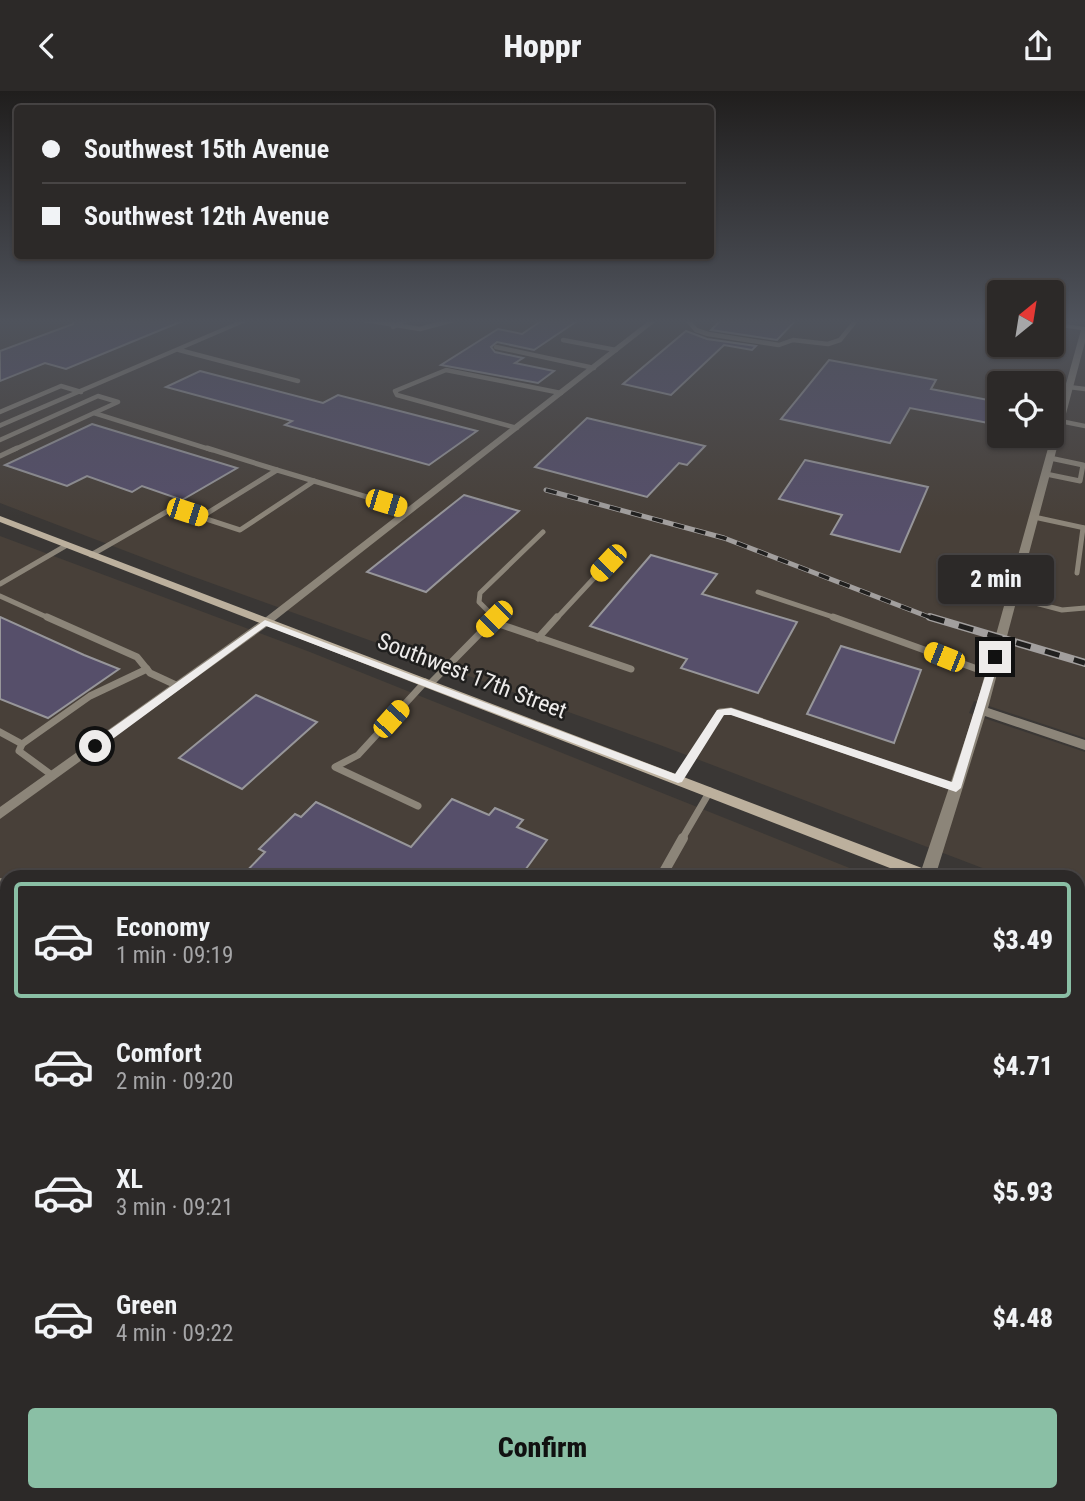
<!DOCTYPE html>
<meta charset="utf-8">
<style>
body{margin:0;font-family:"Roboto Condensed",sans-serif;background:#383534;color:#f1f3f6;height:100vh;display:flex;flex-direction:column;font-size:26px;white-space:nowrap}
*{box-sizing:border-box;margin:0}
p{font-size:23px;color:#a6a6a8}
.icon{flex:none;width:38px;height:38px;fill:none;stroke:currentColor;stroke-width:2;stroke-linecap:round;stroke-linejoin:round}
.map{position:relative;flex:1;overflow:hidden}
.panel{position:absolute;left:0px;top:779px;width:1085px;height:632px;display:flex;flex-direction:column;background:#2c2928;border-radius:21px 21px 0 0;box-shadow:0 2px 5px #0004,0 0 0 2px #484545}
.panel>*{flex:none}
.guide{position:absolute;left:14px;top:14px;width:700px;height:154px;border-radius:7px;box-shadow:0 2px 5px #0004,0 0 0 2px #484545;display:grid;align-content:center;height:154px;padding:0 28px;background:#2c2928}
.needle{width:46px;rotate:30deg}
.tools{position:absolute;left:987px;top:189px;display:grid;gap:14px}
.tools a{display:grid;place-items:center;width:77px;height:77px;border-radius:7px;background:#2c2928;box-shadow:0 2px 5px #0004,0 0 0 2px #484545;font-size:35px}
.end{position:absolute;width:32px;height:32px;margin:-16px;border:9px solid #eeeceb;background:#111;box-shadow:0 0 0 4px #111}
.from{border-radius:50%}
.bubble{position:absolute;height:49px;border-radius:7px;background:#2c2928;box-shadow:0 2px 5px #0004,0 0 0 2px #484545;font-size:23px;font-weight:800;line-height:49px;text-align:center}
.car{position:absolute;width:21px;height:42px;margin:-21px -10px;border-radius:9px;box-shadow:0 0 5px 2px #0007;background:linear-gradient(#f5c518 24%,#345 0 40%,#f5c518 0 76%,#345 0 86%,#f5c518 0)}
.guide b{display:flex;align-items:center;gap:24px;height:66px;font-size:26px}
.guide b+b{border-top:2px solid #484545}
.guide i{width:18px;height:18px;background:#f1f3f6}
ul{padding:12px 0 0;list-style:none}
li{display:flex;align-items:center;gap:21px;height:116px;margin:0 14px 10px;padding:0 14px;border:4px solid transparent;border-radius:7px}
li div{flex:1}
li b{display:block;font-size:26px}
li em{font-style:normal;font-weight:800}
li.on{border-color:#8abfa5}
li>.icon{width:63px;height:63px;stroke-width:1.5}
.primary-button{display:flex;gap:14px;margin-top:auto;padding:14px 28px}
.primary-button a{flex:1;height:80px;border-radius:7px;background:#8abfa5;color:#111;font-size:28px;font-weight:800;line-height:80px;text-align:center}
header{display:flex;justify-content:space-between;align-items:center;height:91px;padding:0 28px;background:#2c2928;font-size:32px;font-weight:800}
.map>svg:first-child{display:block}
.built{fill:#484039;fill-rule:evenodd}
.building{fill:#564f6a;stroke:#97969a;stroke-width:2}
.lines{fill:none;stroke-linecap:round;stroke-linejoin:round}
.lane-far4{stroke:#8c8579;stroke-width:4.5}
.lane-far3{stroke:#8c8579;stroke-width:5}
.lane-far2{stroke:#8c8579;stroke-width:7}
.lane-far1{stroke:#8c8579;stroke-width:10}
.lane{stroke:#8c8579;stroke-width:12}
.street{fill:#8c8579;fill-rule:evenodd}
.secondary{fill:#bcb09d;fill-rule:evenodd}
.rail-far1-casing{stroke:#a29f9e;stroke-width:5}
.rail-casing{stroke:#a29f9e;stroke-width:8}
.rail-far1{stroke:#201f1e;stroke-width:3.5;stroke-dasharray:11;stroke-linecap:butt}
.rail{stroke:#201f1e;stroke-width:5;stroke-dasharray:15;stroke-linecap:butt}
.route{fill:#eeeceb}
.labels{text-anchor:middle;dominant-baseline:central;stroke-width:5;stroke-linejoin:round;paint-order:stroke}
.street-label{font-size:23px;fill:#eeeceb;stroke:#201f1e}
</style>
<header><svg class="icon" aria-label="back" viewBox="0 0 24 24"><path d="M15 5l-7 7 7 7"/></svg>Hoppr<svg class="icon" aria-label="share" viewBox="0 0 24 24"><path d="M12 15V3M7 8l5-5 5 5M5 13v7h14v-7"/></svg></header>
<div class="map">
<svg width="1085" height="1410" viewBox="0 0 1085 1410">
<rect width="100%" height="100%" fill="#3a3735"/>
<!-- built -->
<g class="built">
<path d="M0 228H999V254H1052V228H1085V647L974 610 969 622 1085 661V816L1078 813V786H1006L660 654 186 483 0 412ZM999 292H1052V345H999Z"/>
<path d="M0 445 310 561 872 786H7V1404H443L440 1410H0Z"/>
<path d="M1078 868 1085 871V1410H611L614 1404H1078Z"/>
</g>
<!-- building -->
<g class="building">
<path d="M73 228H185V229L66 278 45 272 0 290V260L73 233Z"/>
<path d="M544 228H580L534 259 497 251 491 256 495 261 523 267 515 272 554 280 538 292 441 274 498 238 522 243Z"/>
<path d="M722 228H797L777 249 711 239Z"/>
<path d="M686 240 707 248 756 255 752 259 724 254 671 304 623 293Z"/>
<path d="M829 269 936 289 931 298 999 311V334L910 317 890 352 781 328Z"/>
<path d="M200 280 323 312 338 304 477 340 429 374 285 334 292 330 166 296Z"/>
<path d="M587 327 705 355 687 374 679 372 647 406 535 376Z"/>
<path d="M92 333 237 377 182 409 142 395 132 401 87 385 67 395 5 374Z"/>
<path d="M805 369 928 396 900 461 831 443 842 424 779 408Z"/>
<path d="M464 404 519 420 426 501 367 481Z"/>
<path d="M651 464 717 483 702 503 797 531 758 602 681 577 687 568 590 535Z"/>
<path d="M0 526 84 564 119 578 48 627 0 608Z"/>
<path d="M841 555 921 579 894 652 807 623Z"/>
<path d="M256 604 317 631 242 698 179 667Z"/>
<path d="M452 708 489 724 495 717 523 729 517 736 547 749 520 786H241L265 761 259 758 295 723 301 726 316 711 411 756Z"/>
</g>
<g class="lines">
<!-- lane-far4 -->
<g class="lane-far4">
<path d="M359 228 420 238 457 228"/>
<path d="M421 228H428"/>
<path d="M687 228 696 239 708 243 779 254 793 249 828 253 840 249 857 228"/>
<path d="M393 236 408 228"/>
<path d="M563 249 616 259"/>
<path d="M496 256 594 277"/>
<path d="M179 259 298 290"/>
<path d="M1069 296 1085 298"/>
<path d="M0 321 61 295 81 301"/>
<path d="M94 322 212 359"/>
<path d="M1060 330 1085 335"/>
<path d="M517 337 397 304 395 300 446 279 561 302"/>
<path d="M0 349 98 305 118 311 13 359"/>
</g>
<!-- lane-far3 -->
<g class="lane-far3">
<path d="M207 357 277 379"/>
<path d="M0 365 17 357"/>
<path d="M1046 383 1080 390 1083 374 1050 367"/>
<path d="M314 390 410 419"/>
<path d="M1034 426 1085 437"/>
<path d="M91 464 173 417 240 439 314 390 277 379 201 426"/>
<path d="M1077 482 1083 437"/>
<path d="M0 493 67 454"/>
<path d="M758 501 839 528"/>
<path d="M0 505 51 528"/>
<path d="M1012 506 1062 519 1085 517"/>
<path d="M496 528 479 511 480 502 543 441"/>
<path d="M556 528 608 472"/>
</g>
<!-- lane-far2 -->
<g class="lane-far2">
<path d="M47 526 137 566 150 582 178 595"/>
<path d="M494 526 502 534 631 578"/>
<path d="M833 526 991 583"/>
<path d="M538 547 557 526"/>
<path d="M430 593 494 528"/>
<path d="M0 641 22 653"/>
<path d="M53 685 19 660 22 653 90 605 147 578"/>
<path d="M678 688 720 621 731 620 956 697"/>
<path d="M418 715 335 676 358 664 425 591"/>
<path d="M682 748 710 700"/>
</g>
<!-- lane-far1 -->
<g class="lane-far1">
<path d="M661 786 683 747"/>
<path d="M0 792 7 796"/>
<path d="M0 855 7 849"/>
<path d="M0 1013 7 1006"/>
</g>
<!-- lane -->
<g class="lane">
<path d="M0 1131 7 1137"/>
<path d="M323 1404 331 1410"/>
<path d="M393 1410 396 1404"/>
</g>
<!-- street -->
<g class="street">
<path d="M243 228H253L0 337V332Z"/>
<path d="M651 228H659L269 534 0 728V716L261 530Z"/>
<path d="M1052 231 1085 236V251L988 617 1085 649V659L985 625 935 786H919L975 619 1081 239 1052 235Z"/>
<path d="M1078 888 1085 891V908L1078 905Z"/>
<path d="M712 1404H736L734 1410H710Z"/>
</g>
<!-- secondary -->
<g class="secondary">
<path d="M0 425 935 782 938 786H913L0 431Z"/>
<path d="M1078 830 1085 832V857L1078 854Z"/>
</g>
<!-- rail-far1 casing -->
<g class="rail-far1-casing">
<path id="rail-far1" d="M546 399 724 447 934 528"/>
</g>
<!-- rail casing -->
<g class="rail-casing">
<path id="rail" d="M930 526 1085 572"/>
</g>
<!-- rail-far1 -->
<use href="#rail-far1" class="rail-far1"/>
<!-- rail -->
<use href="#rail" class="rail"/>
</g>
<!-- sky -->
<linearGradient id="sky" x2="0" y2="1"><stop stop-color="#201e1d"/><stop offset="0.54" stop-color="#4f535c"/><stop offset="1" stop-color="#4f535c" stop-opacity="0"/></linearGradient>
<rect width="1085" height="426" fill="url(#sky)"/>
<!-- route -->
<path class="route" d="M265 529 675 683 717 619 731 617 952 691 991 566 995 563 1000 566 961 697 956 701 731 624H724L682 691 678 692 266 535 99 658H91V652Z"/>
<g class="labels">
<!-- street labels -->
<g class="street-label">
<text transform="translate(472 585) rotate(21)">Southwest 17th Street</text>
</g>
</g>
</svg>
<div class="tools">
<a><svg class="needle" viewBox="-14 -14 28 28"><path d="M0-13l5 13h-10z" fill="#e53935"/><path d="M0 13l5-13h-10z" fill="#a6a6a8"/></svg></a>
<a><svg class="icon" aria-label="locate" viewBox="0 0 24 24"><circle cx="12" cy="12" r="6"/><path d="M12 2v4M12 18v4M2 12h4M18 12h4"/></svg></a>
</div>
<i class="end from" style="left:95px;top:655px"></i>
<i class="end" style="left:995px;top:566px"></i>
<div class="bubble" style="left:938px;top:464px;width:116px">2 min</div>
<i class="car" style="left:386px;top:412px;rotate:107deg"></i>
<i class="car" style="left:187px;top:421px;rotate:108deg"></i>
<i class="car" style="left:608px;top:472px;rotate:223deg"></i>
<i class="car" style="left:494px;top:528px;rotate:225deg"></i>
<i class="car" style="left:944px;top:566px;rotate:292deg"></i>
<i class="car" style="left:391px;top:628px;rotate:42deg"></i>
<div class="guide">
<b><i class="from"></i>Southwest 15th Avenue</b>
<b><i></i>Southwest 12th Avenue</b>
</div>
<section class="panel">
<ul>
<li class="on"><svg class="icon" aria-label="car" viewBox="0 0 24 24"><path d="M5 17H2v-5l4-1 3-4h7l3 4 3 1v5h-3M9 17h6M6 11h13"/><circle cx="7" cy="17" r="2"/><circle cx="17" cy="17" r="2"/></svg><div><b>Economy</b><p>1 min · 09:19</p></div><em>$3.49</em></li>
<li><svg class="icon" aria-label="car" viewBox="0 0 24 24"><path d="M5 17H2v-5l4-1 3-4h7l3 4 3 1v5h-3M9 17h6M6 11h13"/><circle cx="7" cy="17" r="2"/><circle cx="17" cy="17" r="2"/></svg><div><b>Comfort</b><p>2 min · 09:20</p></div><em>$4.71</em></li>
<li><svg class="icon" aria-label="car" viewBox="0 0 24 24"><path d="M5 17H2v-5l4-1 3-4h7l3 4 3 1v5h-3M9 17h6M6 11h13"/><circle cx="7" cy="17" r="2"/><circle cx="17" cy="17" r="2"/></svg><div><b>XL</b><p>3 min · 09:21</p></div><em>$5.93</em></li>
<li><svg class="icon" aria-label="car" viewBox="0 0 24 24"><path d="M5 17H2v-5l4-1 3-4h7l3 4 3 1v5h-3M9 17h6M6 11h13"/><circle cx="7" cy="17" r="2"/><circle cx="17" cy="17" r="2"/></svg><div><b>Green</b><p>4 min · 09:22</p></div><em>$4.48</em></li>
</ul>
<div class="primary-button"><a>Confirm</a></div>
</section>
</div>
